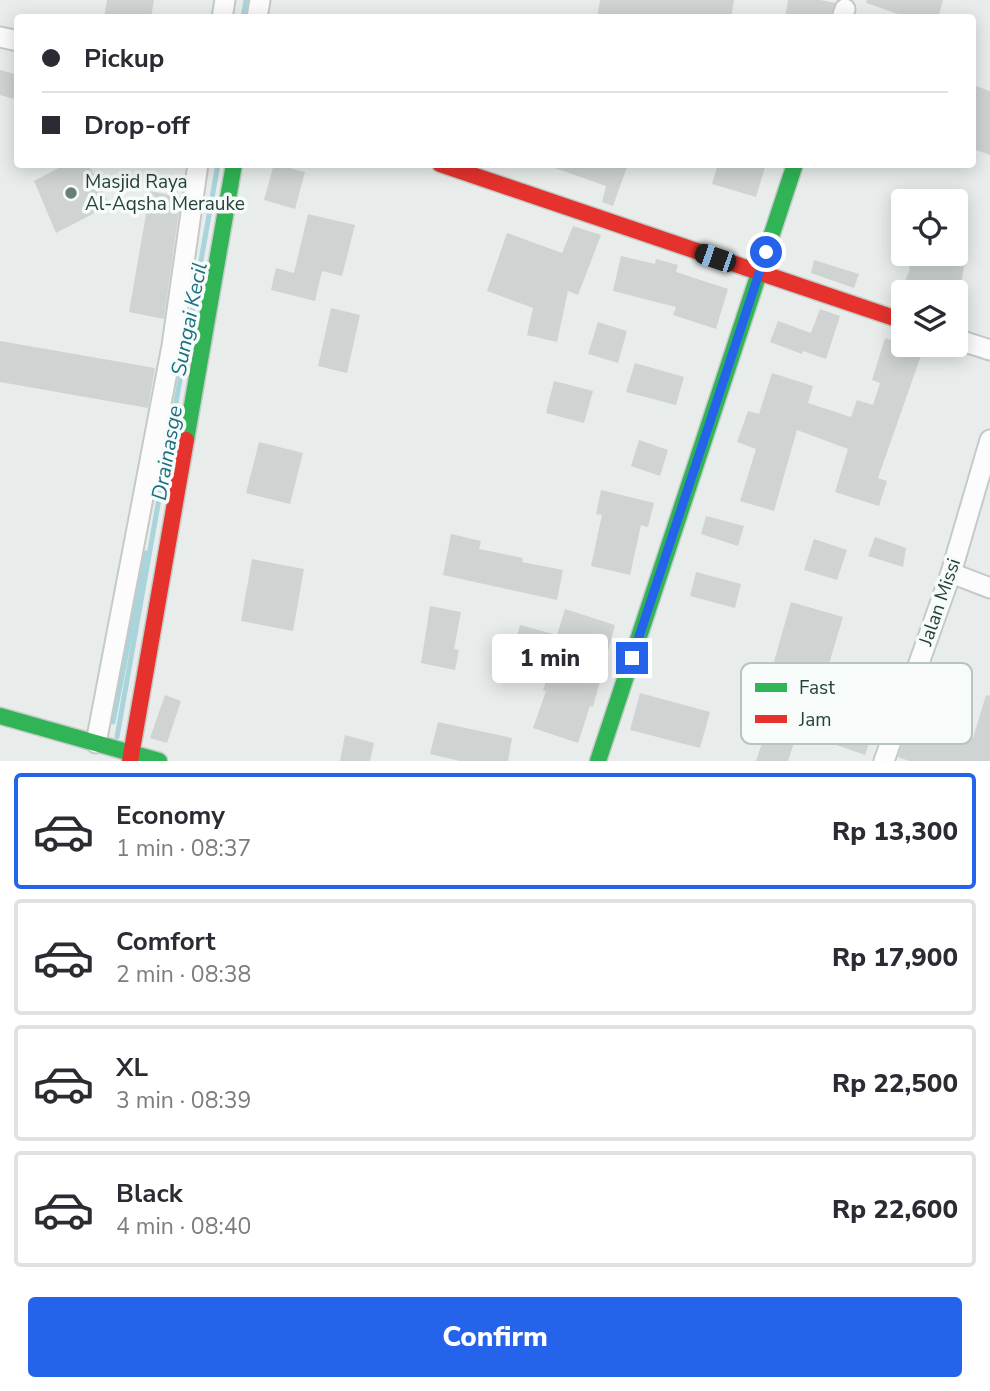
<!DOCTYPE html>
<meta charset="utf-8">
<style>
body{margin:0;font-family:"Nunito Sans",sans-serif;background:#f2f2f3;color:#2b2b33;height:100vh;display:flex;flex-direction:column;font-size:26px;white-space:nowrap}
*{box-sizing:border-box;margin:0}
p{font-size:23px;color:#7c7c81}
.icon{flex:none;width:38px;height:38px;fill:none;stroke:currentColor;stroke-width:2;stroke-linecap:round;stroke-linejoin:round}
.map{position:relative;height:761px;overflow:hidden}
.sheet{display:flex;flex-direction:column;background:#fff;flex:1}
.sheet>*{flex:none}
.hud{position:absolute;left:14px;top:14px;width:962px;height:154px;border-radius:7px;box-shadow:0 4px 18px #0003;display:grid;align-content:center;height:154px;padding:0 28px;background:#fff}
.fabs{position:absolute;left:891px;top:189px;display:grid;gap:14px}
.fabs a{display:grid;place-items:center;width:77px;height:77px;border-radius:7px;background:#fff;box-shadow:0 4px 18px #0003;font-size:35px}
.end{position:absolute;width:32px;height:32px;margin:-16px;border:9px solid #2563eb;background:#fff;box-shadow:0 0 0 4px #fff}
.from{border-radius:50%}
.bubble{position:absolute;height:49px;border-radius:7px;background:#fff;box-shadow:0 4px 18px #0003;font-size:23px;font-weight:800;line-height:49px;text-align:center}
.car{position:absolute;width:21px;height:42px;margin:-21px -10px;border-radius:9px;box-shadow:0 0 5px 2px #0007;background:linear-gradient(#222 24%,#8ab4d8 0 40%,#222 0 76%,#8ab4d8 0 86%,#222 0)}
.hud b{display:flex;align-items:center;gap:24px;height:66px;font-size:26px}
.hud b+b{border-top:2px solid #e1e1e2}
.hud i{width:18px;height:18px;background:#2b2b33}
ul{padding:12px 0 0;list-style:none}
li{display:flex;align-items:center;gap:21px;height:116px;margin:0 14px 10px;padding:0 14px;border:4px solid #e1e1e2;border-radius:7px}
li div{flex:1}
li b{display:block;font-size:26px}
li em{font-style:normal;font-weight:800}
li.current{border-color:#2563eb}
li>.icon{width:63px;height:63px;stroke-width:1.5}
.action{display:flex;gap:14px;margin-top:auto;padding:14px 28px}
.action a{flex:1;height:80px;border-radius:7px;background:#2563eb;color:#fff;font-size:28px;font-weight:800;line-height:80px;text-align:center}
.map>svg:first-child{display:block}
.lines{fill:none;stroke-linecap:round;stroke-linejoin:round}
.stream{stroke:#a9d4db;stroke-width:5}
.building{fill:#cfd4d2}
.street-casing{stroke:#c5cac8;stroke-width:23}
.fast-casing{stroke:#c3cbc8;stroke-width:19}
.jam-casing{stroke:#c3cbc8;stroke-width:19}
.street{stroke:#fcfcfc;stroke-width:19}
.fast{stroke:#30b455;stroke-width:16}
.jam{stroke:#e5322d;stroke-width:16}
.route{stroke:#2563eb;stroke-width:9}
.poi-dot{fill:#697e78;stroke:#f7fbf9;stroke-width:2.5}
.labels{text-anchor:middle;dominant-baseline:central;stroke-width:7;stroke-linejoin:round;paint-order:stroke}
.poi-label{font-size:19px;fill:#24423a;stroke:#f7fbf9;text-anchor:start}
.street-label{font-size:19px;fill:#24423a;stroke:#f7fbf9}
.water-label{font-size:21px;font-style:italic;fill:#1c6f80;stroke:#f7fbf9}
.key{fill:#f7fbf9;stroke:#b8c4c0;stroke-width:2}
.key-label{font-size:19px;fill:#24423a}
</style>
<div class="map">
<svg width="990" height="761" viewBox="0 0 990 761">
<rect width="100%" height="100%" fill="#e8edeb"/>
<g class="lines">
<!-- stream -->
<g class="stream">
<path d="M243 18 246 0"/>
<path d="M113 722 146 553"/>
<path d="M117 737 218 164"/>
</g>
</g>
<!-- building -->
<g class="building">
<path d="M107 0H154L151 18H104Z"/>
<path d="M600 0H734L731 18H597Z"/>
<path d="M788 0H820L835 3 830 18H785Z"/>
<path d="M867 0H943L938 18H910L866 3Z"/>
<path d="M0 70 18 75V100L0 95Z"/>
<path d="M973 85 990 91V155L973 149Z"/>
<path d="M66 164H88L110 205 56 233 34 181Z"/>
<path d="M274 164 305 172 295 209 264 200Z"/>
<path d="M552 164H628L613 206 602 202 606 186 552 167Z"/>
<path d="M718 164H766L756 197 712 184Z"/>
<path d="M150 191 181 197 164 319 129 312Z"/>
<path d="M308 214 355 225 342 276 322 271 315 301 271 290 276 268 294 273Z"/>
<path d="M573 226 601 235 578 295 568 291 557 342 527 335 533 308 487 291 507 233 562 253Z"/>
<path d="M912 254H966L960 292H900L909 272Z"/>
<path d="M621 256 655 264 656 259 678 265 676 272 728 289 716 329 673 315 676 307 613 291Z"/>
<path d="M814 260 859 274 854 288 811 273Z"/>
<path d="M331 308 360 315 347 373 318 366Z"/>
<path d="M820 309 840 316 826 359 803 351 802 354 770 342 778 321 811 333Z"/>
<path d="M598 322 627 331 618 363 588 354Z"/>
<path d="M885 338 923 350 878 478 887 481 879 506 835 492 848 449 797 430 774 511 740 501 756 449 737 442 748 411 759 414 772 373 813 386 808 403 851 417 857 400 873 405 880 383 872 380Z"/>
<path d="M0 341 155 368 148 408 0 382Z"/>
<path d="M635 363 684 377 676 405 626 392Z"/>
<path d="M554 381 593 391 584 423 546 413Z"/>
<path d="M639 440 668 450 660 476 631 466Z"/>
<path d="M259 442 303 453 290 504 246 493Z"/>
<path d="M601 490 654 503 648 527 641 525 630 575 591 566 602 515 596 514Z"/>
<path d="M706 516 744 526 738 546 701 534Z"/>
<path d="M451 534 481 541 479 549 523 558 522 562 563 570 557 600 443 575Z"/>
<path d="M875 537 906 548 903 567 868 556Z"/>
<path d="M814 539 847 550 837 580 804 570Z"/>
<path d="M252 559 304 569 293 631 241 621Z"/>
<path d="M696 572 741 584 735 608 690 596Z"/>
<path d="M791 602 843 617 820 694 769 679Z"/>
<path d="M430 606 461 612 454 649 459 650 455 670 421 663Z"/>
<path d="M565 609 615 625 593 707 590 706 578 743 533 728 546 691H543L553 659 514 648 520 625 557 635Z"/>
<path d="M640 693 710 712 700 748 630 730Z"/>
<path d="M165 695 181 701 167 743 150 738Z"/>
<path d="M986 695 990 696V761H909L898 757 913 715 973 738Z"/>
<path d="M826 705 876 722 865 755 816 738Z"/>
<path d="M438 722 512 738 508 761H460L430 754Z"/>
<path d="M769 722 798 731 788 761H756Z"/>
<path d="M345 735 374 743 370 761H340Z"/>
</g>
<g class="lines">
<!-- street casing -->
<g class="street-casing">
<g id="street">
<path d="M222 18 225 0"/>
<path d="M257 18 260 0"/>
<path d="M842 18 845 9"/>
<path d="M0 37 18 41"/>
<path d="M956 339 990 350"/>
<path d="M951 573 990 588"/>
<path d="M96 743 172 346 198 164"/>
<path d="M884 761 951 573 990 440"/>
</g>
</g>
<!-- fast casing -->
<g class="fast-casing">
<g id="fast">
<path d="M186 440 234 164"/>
<path d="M0 716 159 761"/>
<path d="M598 761 795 164"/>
</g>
</g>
<!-- jam casing -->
<g class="jam-casing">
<g id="jam">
<path d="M440 164 903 321"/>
<path d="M130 761 186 440"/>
</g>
</g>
<!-- street -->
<use href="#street" class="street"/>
<!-- fast -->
<use href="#fast" class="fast"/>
<!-- jam -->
<use href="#jam" class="jam"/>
</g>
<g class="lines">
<!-- route -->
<path class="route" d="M632 658 766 252"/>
</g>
<!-- markers -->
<circle class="poi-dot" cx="71" cy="193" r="7"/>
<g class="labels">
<!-- poi labels -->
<g class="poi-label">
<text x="85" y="182">Masjid Raya<tspan x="85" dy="22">Al-Aqsha Merauke</tspan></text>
</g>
<!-- street labels -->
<g class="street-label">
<text transform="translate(940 602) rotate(-71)">Jalan Missi</text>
</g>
<!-- water labels -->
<g class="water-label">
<text transform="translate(189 319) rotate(-79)">Sungai Kecil</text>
<text transform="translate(167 453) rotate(-80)">Drainasge</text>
</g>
</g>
<!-- legend -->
<rect x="741" y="663" width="231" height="81" rx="10" class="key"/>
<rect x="755" y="683" width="32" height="9" fill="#30b455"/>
<rect x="755" y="715" width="32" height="8" fill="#e5322d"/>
<g class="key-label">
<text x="799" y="694">Fast</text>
<text x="799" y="726">Jam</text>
</g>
</svg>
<div class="fabs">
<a><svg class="icon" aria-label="locate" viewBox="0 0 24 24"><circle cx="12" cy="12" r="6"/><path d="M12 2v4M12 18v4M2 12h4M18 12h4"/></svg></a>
<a><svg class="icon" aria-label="layers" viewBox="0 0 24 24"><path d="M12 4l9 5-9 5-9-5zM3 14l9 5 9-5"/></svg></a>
</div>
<i class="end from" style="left:766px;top:252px"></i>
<i class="end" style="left:632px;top:658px"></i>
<div class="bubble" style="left:492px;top:634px;width:116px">1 min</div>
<i class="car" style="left:715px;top:258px;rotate:289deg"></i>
<div class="hud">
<b><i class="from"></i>Pickup</b>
<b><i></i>Drop-off</b>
</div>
</div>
<section class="sheet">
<ul>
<li class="current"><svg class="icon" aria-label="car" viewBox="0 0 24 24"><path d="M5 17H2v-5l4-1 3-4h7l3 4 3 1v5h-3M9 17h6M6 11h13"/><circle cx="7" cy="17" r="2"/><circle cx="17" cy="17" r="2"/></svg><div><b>Economy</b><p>1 min · 08:37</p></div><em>Rp 13,300</em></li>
<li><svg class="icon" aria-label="car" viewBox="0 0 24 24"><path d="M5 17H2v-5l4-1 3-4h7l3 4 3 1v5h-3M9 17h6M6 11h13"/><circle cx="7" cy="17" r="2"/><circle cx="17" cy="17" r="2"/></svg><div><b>Comfort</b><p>2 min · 08:38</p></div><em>Rp 17,900</em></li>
<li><svg class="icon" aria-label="car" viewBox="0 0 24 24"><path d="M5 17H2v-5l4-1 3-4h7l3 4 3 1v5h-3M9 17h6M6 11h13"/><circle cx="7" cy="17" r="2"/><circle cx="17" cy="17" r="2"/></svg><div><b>XL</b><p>3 min · 08:39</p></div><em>Rp 22,500</em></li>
<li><svg class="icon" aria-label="car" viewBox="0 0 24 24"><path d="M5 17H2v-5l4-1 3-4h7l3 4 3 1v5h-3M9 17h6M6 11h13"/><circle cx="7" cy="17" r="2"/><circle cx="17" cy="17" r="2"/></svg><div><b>Black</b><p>4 min · 08:40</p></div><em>Rp 22,600</em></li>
</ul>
<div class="action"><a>Confirm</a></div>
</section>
